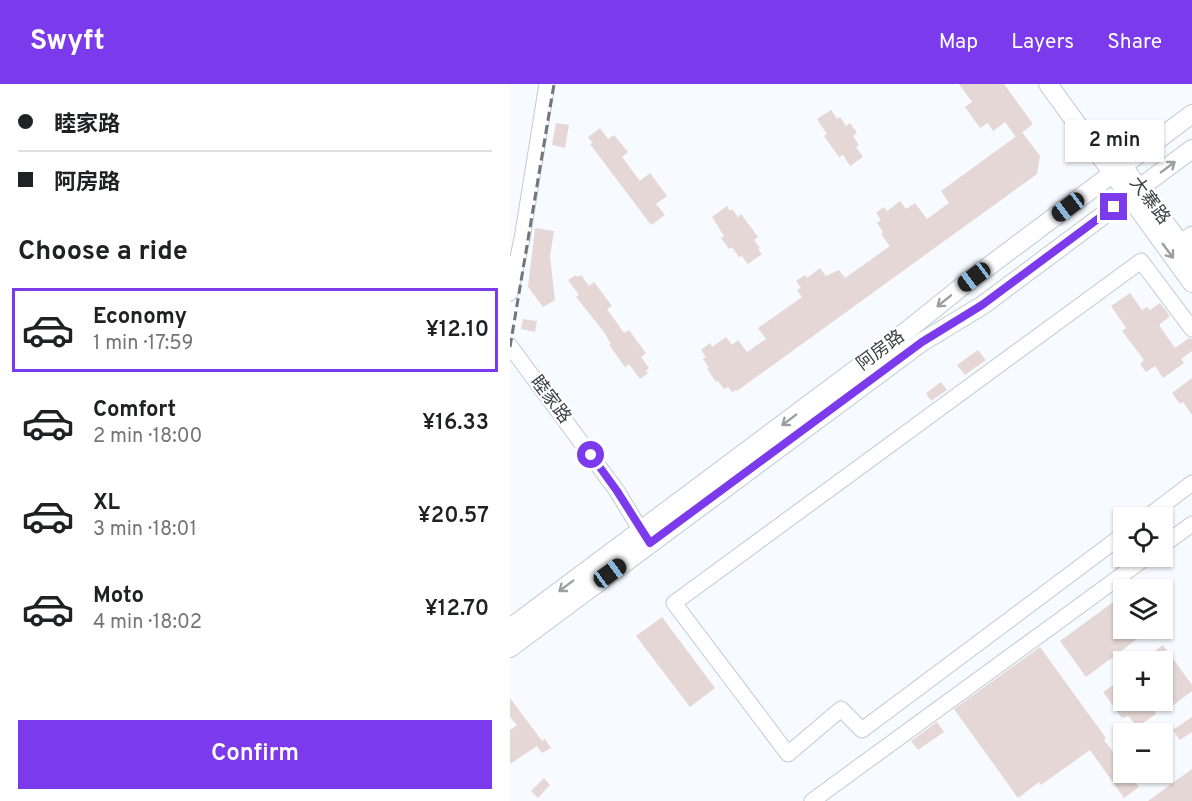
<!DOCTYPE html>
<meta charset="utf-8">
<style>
body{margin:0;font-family:Overpass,"Noto Sans SC",sans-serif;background:#f2f2f2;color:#202124;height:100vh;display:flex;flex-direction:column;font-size:22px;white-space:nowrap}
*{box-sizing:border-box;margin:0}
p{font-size:20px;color:#757577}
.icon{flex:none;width:33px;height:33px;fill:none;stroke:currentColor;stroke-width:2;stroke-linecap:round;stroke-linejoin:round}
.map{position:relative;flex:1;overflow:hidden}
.panel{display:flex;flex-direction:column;background:#fff;width:510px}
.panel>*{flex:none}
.banner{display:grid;align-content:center;height:132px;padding:0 18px;background:#fff}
.buttons{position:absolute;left:603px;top:423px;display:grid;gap:12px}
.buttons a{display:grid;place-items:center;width:60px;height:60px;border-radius:0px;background:#fff;box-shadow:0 2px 4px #0004;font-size:30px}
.end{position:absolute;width:27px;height:27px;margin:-14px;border:8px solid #7c3aed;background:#fff;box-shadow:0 0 0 3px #fff}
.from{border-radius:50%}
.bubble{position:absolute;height:42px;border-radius:0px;background:#fff;box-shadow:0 2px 4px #0004;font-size:20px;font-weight:600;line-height:42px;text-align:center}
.car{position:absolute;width:18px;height:36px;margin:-18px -9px;border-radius:8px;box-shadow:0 0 4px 2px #0007;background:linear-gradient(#222 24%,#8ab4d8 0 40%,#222 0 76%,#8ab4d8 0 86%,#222 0)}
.banner b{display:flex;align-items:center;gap:21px;height:57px;font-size:22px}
.banner b+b{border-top:2px solid #e0e0e0}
.banner i{width:15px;height:15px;background:#202124}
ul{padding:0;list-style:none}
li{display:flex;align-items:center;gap:18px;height:84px;margin:0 12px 9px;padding:0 6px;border:3px solid transparent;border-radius:0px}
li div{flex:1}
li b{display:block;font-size:22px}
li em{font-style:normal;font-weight:600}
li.active{border-color:#7c3aed}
li>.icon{width:54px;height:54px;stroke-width:1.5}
h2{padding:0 18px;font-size:27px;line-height:72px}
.cta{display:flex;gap:12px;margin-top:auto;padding:12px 18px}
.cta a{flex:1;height:69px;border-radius:0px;background:#7c3aed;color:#fff;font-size:24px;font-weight:600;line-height:69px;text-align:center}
header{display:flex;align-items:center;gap:36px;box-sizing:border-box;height:84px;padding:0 30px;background:#7c3aed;color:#fff}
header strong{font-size:28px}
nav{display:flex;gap:33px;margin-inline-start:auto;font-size:21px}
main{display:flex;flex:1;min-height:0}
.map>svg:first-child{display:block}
.building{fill:#e5d7d5}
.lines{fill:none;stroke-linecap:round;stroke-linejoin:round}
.minor-casing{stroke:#c0c9d2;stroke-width:17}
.major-casing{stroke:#c0c9d2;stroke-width:20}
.minor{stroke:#fff;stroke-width:15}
.major{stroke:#fff;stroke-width:18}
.rail{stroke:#717478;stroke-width:3;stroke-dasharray:9 4.5;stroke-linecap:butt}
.oneway{stroke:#9c9ea0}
.route{stroke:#7c3aed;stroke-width:8}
.labels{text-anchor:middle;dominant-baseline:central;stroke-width:4.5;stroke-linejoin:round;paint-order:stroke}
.street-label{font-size:18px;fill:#3a3d41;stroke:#fff}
</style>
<header>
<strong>Swyft</strong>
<nav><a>Map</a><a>Layers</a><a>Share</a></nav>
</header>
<main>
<section class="panel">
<div class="banner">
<b><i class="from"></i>睦家路</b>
<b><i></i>阿房路</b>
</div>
<h2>Choose a ride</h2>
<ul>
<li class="active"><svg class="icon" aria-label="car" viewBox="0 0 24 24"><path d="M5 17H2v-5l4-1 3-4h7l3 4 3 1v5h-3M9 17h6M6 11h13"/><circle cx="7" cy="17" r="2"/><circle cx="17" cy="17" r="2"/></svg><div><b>Economy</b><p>1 min · 17:59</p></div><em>¥12.10</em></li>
<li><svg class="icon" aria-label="car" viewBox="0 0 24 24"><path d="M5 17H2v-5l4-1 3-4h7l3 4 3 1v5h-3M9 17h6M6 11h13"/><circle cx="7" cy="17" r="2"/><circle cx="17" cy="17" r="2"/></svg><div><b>Comfort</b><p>2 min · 18:00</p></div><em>¥16.33</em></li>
<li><svg class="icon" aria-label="car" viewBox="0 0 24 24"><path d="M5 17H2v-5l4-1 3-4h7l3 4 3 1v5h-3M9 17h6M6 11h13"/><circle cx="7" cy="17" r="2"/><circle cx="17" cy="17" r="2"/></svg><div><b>XL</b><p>3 min · 18:01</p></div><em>¥20.57</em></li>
<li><svg class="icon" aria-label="car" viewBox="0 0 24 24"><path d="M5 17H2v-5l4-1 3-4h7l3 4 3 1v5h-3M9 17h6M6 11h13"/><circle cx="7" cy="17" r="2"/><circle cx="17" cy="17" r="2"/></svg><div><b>Moto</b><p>4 min · 18:02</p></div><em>¥12.70</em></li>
</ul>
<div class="cta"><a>Confirm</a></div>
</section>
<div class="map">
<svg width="682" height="717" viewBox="0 0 682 717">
<rect width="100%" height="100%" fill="#f7fbff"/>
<!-- building -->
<g class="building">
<path d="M449 0H494L523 40 506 53 495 38 483 47 478 39 470 44 455 23 462 18Z"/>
<path d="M321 26 327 35 330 33 336 42 340 39 347 49 343 52 349 61 346 63 353 73 340 82 333 71 329 73 314 52 317 50 307 35Z"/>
<path d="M46 39 59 41 55 64 42 61Z"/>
<path d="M90 44 98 55 104 51 118 68 112 73 130 97 140 89 157 112 146 120 155 131 141 141 80 60 83 59 78 53Z"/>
<path d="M512 48 530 72 527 90 227 307 226 306 222 308 218 303 214 305 208 297 206 298 197 285 199 284 193 275 196 273 191 266 200 259 202 263 216 253 222 261 228 256 237 268 256 255 248 244 292 213 287 206 291 204 286 197 295 191 297 194 310 184 316 192 329 186 335 194 380 162 371 150 373 148 367 139 371 136 366 129 374 123 377 127 390 117 396 125 405 119 417 135 439 119 431 107Z"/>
<path d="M217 122 220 127 222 125 228 133 231 130 248 153 244 156 250 164 248 165 252 170 238 180 232 172 229 173 222 163 219 165 211 154 214 152 202 133Z"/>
<path d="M25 144 44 147 40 172 45 216 33 223 18 203Z"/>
<path d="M66 191 67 193 71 191 79 202 84 198 102 222 97 225 114 249 119 246 136 269 131 273 139 284 136 287 138 289 130 295 119 280 115 283 99 261 101 260 94 248 66 213 69 211 58 196Z"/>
<path d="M620 209 632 226 637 223 640 226 650 219 660 232 649 241 665 264 679 254 682 255V267L671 275 674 279 653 294 645 282 636 288 630 280 634 276 612 247 616 244 601 222Z"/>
<path d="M13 235 27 237 25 248 11 245Z"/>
<path d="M468 266 476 276 455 291 447 281Z"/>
<path d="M682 294V331L673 318 670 320 662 309Z"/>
<path d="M431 298 437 306 421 317 416 309Z"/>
<path d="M614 510V544H642L576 593 550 557Z"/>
<path d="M152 533 205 604 180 623 126 552Z"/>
<path d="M653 561 682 601V607L662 622 659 617 645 627 646 630 630 641 628 639 625 641 619 632 612 634 593 608 614 594V616H652V578H630Z"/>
<path d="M530 563 596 654 594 656 614 682V688H624L630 696 626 699 629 703 614 714 580 666 531 701 529 698 508 714 444 625Z"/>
<path d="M0 614 32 657 35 655 41 664 32 669 27 662 0 680V646L7 641 0 633Z"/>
<path d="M682 633V648L670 656 663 646Z"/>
<path d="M427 638 434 648 408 666 401 657Z"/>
<path d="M682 685V717H638Z"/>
<path d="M34 694 40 701 28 714 21 707Z"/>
</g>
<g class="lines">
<!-- minor casing -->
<g class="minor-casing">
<g id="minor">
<path d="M670 159 682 150"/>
<path d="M0 209 12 155 37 0"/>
<path d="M0 262 107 407 136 455"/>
<path d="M636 434 682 399"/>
<path d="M614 450 352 646 331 625 278 670 164 519 631 177 682 245"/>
<path d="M652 462 682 440"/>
<path d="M302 717 638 472"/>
</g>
</g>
<!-- major casing -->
<g class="major-casing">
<g id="major">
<path d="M538 0 682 199"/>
<path d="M606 73 682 175"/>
<path d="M0 544 389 253 455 200 682 30"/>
<path d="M0 564 412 258 473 221 682 65"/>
</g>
</g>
<!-- minor -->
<use href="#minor" class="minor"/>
<!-- major -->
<use href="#major" class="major"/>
<!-- rail -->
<path class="rail" d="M0 263 44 0"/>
</g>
<!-- one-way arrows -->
<defs><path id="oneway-shaft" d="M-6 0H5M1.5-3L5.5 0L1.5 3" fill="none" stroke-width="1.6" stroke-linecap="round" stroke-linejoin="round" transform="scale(1.5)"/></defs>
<g class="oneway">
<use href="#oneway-shaft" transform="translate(658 83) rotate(-37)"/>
<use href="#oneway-shaft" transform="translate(658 167) rotate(54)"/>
<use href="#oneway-shaft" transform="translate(434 217) rotate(141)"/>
<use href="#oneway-shaft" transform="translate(279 336) rotate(143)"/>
<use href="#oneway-shaft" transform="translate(56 502) rotate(143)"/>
</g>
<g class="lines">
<!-- route -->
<path class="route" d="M81 371 107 407 140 459 412 258 472 221 604 123"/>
</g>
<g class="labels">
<!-- street labels -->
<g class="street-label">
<text transform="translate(639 117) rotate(53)">大寨路</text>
<text transform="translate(371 267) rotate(-37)">阿房路</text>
<text transform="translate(40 316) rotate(53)">睦家路</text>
</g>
</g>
</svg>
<div class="buttons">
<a><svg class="icon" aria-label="locate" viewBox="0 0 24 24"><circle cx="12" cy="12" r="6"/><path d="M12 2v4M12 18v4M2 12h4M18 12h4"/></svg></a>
<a><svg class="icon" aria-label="layers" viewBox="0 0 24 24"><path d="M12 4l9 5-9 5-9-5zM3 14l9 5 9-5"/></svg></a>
<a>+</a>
<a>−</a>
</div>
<i class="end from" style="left:81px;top:371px"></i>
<i class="end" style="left:604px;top:123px"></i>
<div class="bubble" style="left:555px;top:36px;width:99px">2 min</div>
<i class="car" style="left:558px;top:123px;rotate:233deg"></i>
<i class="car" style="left:464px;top:193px;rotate:233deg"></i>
<i class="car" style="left:100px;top:489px;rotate:54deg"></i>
</div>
</main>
